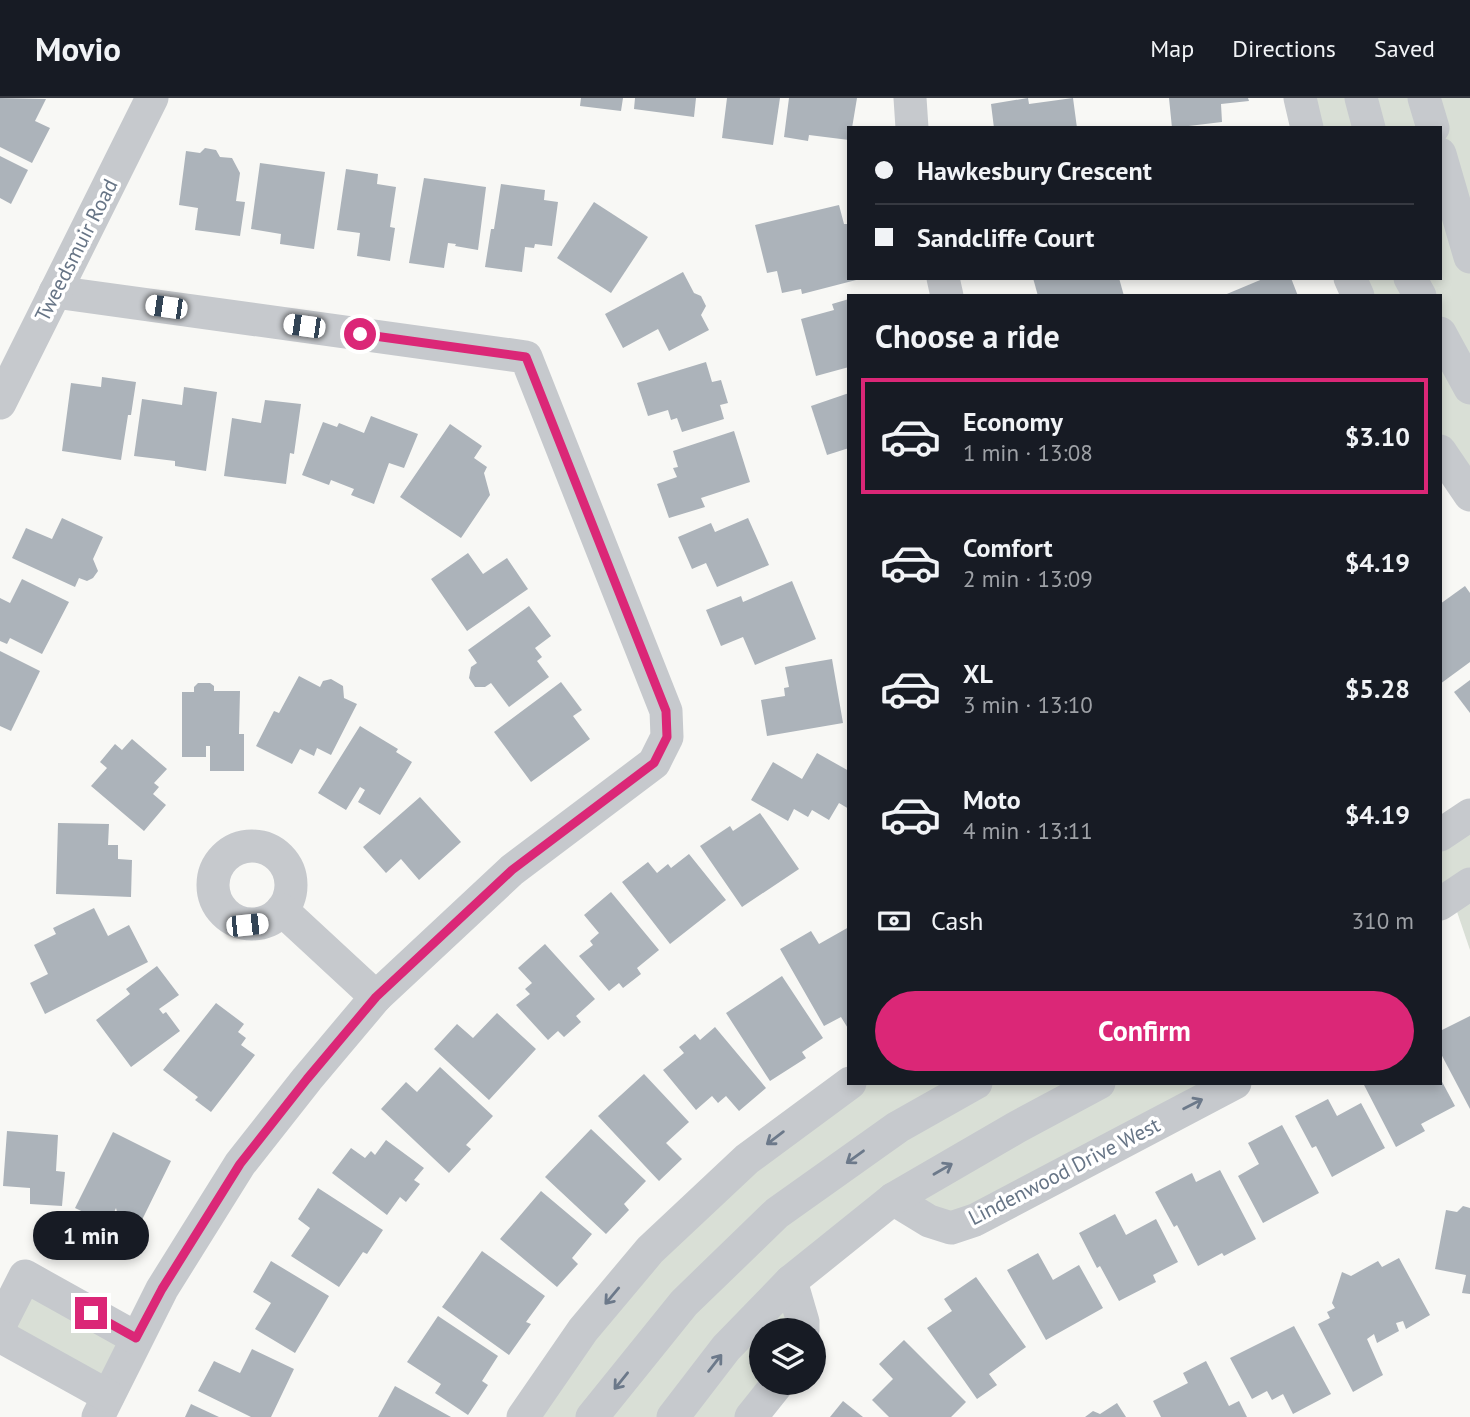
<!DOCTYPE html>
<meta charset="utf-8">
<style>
body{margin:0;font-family:"PT Sans",sans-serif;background:#20242c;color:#f1f3f6;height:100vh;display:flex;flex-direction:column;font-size:26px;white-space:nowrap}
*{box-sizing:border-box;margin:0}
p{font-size:23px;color:#9ea1a6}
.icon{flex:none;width:38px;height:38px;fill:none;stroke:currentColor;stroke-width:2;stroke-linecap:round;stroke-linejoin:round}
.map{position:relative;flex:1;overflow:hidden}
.sheet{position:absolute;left:847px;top:196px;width:595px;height:791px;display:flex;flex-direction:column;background:#171b24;border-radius:0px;box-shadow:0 4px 10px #0003}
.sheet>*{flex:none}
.top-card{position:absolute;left:847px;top:28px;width:595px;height:154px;border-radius:0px;box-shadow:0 4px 10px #0003;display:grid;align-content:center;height:154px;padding:0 28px;background:#171b24}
.tools{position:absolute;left:749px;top:1220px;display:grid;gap:14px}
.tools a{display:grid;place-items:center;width:77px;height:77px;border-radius:50%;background:#171b24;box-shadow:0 4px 10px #0003;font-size:35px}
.end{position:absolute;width:32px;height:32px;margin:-16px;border:9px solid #db2777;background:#fff;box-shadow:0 0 0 4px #fff}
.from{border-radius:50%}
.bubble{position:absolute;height:49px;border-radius:24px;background:#171b24;box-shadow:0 4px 10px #0003;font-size:23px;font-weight:600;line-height:49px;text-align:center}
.car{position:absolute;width:21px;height:42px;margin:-21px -10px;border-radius:9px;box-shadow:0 0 5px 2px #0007;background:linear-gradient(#fff 24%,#345 0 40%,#fff 0 76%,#345 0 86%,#fff 0)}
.top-card b{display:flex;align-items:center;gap:24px;height:66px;font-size:26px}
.top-card b+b{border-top:2px solid #363941}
.top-card i{width:18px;height:18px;background:#f1f3f6}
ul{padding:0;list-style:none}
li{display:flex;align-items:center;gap:21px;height:116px;margin:0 14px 10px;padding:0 14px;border:4px solid transparent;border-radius:0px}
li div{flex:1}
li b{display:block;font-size:26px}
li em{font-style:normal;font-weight:600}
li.current{border-color:#db2777}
li>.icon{width:63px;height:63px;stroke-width:1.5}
h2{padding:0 28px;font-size:32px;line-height:84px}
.pay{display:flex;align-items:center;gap:18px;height:77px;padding:0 28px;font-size:26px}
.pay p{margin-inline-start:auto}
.primary-button{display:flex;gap:14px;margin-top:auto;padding:14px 28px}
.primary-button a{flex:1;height:80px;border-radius:42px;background:#db2777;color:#fff;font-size:28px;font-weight:600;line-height:80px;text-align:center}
header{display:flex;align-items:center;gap:42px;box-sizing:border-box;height:98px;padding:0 35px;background:#171b24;border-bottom:2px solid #363941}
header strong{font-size:33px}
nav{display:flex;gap:38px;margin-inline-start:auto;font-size:24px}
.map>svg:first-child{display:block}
.green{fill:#d9dfd6}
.building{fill:#acb3ba}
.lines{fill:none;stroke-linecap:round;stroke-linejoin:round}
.minor{stroke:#c6c9cd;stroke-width:33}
.oneway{stroke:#6c798a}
.route{stroke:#db2777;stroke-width:9}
.labels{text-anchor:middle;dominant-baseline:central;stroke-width:7;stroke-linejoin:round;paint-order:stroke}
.street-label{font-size:21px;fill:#677586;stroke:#fff}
</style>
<header>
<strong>Movio</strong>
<nav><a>Map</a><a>Directions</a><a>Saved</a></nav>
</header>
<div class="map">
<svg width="1470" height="1319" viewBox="0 0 1470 1319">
<rect width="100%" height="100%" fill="#f8f8f5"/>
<!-- green -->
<g class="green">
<path d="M1300 0H1470V397L1440 353V198H1358L1350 180H1440V30H1307Z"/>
<path d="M1470 717V852L1452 799 1440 806V737Z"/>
<path d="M850 985H1235L975 1122 893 1101 791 1183 803 1232H761V1284L751 1319H523L583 1232Z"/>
<path d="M25 1178 136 1240 108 1298 0 1238Z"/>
</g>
<!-- building -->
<g class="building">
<path d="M0 0 46 1 35 23 50 30 32 65 0 49Z"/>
<path d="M581 0H623L621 13 580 8Z"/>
<path d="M635 0H696L694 19 634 11Z"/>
<path d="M727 0H780L773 47 722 40Z"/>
<path d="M789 0H857L852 30H849V42L809 37 808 43 784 39Z"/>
<path d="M1028 0 1029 6 1073 0 1077 30H994L991 6Z"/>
<path d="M1169 0H1248L1249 3 1221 6 1222 24 1172 30Z"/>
<path d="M205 50 216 52 220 59 232 60 240 75 236 103 245 104 240 138 195 132 198 110 179 107 186 53 200 55Z"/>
<path d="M0 58 28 72 11 106 0 100Z"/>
<path d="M260 65 325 74 314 151 280 146 281 136 251 131Z"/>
<path d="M346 71 378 76 377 86 396 89 390 129 395 130 390 163 357 158 360 135 337 132Z"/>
<path d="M424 80 486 89 478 152 455 148 456 146 448 145 444 170 409 165Z"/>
<path d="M501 86 545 92 544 102 558 104 552 148 535 146 534 150 525 149 522 174 485 169 491 131H494Z"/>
<path d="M594 104 648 139 611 195 557 160Z"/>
<path d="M839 107 844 126H847L849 134V180L860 181 802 196 801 191 782 195 777 173 767 175 755 127Z"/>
<path d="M683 174 694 195 701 198 706 208 701 217 709 232 669 253 658 231 623 250 605 216Z"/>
<path d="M1033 180H1119L1124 198H1038Z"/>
<path d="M1265 180H1291L1298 198H1222Z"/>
<path d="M849 201V269L816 278 801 221 834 212 832 206Z"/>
<path d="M706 264 712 284 721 282 728 305 720 307 724 321 682 334 677 320 671 322 668 312 648 318 637 285Z"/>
<path d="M102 279 136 284 131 317H128L121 362 62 353 71 285 101 289Z"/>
<path d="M184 289 217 294 206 373 175 368V363L134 358 142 301 182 307Z"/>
<path d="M849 295V350L827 357 811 308Z"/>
<path d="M265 302 301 306 294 356 290 355 286 386 224 378 232 320 261 325Z"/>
<path d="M371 318 418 336 404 370 389 365 374 406 351 397 354 391 331 382 329 387 302 377 323 324 337 329 339 325 364 335Z"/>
<path d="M450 326 482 348 474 360 487 369 484 375 490 397 461 440 400 399Z"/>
<path d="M734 333 750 384 701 400 705 409 669 420 657 386 677 379 673 370 678 369 673 353Z"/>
<path d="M62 420 103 439 93 461 98 473 93 480 87 483 79 480 75 489 12 460 26 430 52 441Z"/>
<path d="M748 420 769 467 717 489 706 465 692 471 678 439 711 425 715 434Z"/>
<path d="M468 455 483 476 507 460 528 491 467 533 431 481Z"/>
<path d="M22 481 69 504 42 556 10 540 7 546 0 543V500L10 505Z"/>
<path d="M792 483 816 541 755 567 743 539 721 548 706 512 741 498 743 504Z"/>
<path d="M1465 488 1470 495V564L1440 586V506Z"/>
<path d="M529 508 551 538 535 550 542 559 537 563 549 579 509 609 491 585 485 589H475L469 580 471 569 477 565 468 552Z"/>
<path d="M0 553 40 573 11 633 0 628Z"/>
<path d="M832 561 843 625 767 638 761 602 785 598 784 590 789 589 785 569Z"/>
<path d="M299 578 320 589 323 583 331 581 343 588 344 600 357 606 331 657 317 650 314 658 300 651 292 666 256 648 274 613 279 615Z"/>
<path d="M1470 582V615L1454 594Z"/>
<path d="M561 584 582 612 573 618 590 641 531 684 494 634Z"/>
<path d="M198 585H210L214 588V593H240L239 636H244V673H210V648H206V659H182V594H194V589Z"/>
<path d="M360 628 398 651 396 654 412 664 380 717 358 704 365 692 360 689 346 712 318 695Z"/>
<path d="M132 641 167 671 154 685 159 689 153 696 166 707 144 733 91 688 107 670 100 664 115 646 122 652Z"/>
<path d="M817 655 849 673V711L839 705 829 722 812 712 808 719 794 711 788 723 751 702 773 664 802 681Z"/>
<path d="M420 699 461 744 419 782 401 761 386 775 363 749Z"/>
<path d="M760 715 799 771 742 809 700 748 730 728 733 733Z"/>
<path d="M58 725 109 726 108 747H118V761L132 762 131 799 56 796Z"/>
<path d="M689 756 726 802 670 846 622 784 648 764 657 775 668 766 671 770Z"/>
<path d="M611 794 659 852 637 870 641 876 623 890 619 885 609 893 579 858 593 847 590 843 599 835 584 817Z"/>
<path d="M94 810 108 838 129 827 148 864 45 916 30 885 48 876 34 847 56 836 53 830Z"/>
<path d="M849 829V932L841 919 824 928 780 851 811 833 819 846Z"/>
<path d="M545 846 595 901 576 918 581 924 564 939 558 933 548 942 516 907 530 896 525 891 532 885 518 870Z"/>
<path d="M157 868 179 897 159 911 163 916 166 914 180 933 131 969 96 922 130 896 126 891Z"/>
<path d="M782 878 823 940 802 954 806 960 770 983 726 915Z"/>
<path d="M216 905 244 926 238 934 246 940 241 947 255 957 211 1014 195 1002 198 999 163 972Z"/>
<path d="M497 915 536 951 489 1002 434 951 457 926 473 940Z"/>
<path d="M1470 918V1011L1440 954V933Z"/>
<path d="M715 929 766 990 739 1013 726 998 718 1005 712 998 696 1012 663 972 684 955 679 949 695 936 700 942Z"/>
<path d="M440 969 493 1018 466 1047 471 1051 449 1075 381 1011 406 984 417 994Z"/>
<path d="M644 976 689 1024 666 1045 682 1061 659 1083 598 1018Z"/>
<path d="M1440 980 1455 1008 1421 1026 1425 1033 1396 1049 1363 985H1440Z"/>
<path d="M1328 1001 1337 1018 1361 1005 1385 1050 1332 1079 1316 1048 1312 1050 1295 1018Z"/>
<path d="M1282 1027 1319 1095 1263 1125 1238 1078 1259 1066 1248 1045Z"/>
<path d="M591 1031 646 1083 624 1106 629 1112 606 1136 545 1079Z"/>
<path d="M7 1033 58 1037 56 1073 65 1074 62 1108 30 1106V1090L3 1088Z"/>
<path d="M113 1034 171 1063 141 1124 130 1128 119 1122 116 1110 111 1121 102 1123 75 1110Z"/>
<path d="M386 1042 424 1070 414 1082 420 1086 406 1104 400 1099 387 1117 332 1075 351 1050 365 1060 371 1053 375 1057Z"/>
<path d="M1220 1072 1256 1141 1224 1158 1222 1155 1198 1168 1177 1127 1174 1129 1155 1094 1192 1075 1196 1084Z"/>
<path d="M318 1090 383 1132 367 1156 363 1154 339 1189 291 1158 310 1130 298 1121Z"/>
<path d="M541 1093 592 1136 572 1160 578 1166 557 1189 500 1141Z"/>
<path d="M1463 1108 1470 1110V1196L1462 1195 1466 1177 1435 1171 1446 1112 1457 1114Z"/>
<path d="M1115 1116 1126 1137 1156 1121 1178 1164 1153 1177 1156 1184 1119 1203 1100 1168 1097 1170 1079 1135Z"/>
<path d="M482 1153 545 1198 526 1224 531 1226 509 1257 442 1209Z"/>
<path d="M1038 1155 1053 1182 1079 1167 1103 1210 1046 1242 1007 1172Z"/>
<path d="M1399 1160 1430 1217 1406 1231 1403 1223 1396 1225 1399 1233 1377 1245 1374 1236 1367 1241 1383 1277 1353 1294 1318 1226 1330 1220 1327 1214 1335 1210 1332 1205 1342 1174 1351 1178 1378 1163 1382 1169Z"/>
<path d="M271 1163 329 1198 295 1255 255 1231 271 1205 253 1194Z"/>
<path d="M976 1179 1026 1249 989 1276 997 1287 977 1301 927 1230 952 1213 944 1201Z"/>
<path d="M438 1218 498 1258 482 1283 488 1287 468 1317 435 1295 441 1286 407 1264Z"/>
<path d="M1294 1228 1331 1296 1293 1316 1283 1296 1272 1302 1267 1293 1252 1301 1230 1260Z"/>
<path d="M904 1242 966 1304 951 1319H889L872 1302 893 1281 879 1266Z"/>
<path d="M252 1251 294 1271 271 1319H251L198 1293 214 1263 240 1275Z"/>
<path d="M1206 1263 1229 1308 1239 1303 1247 1319H1161L1153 1303 1188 1285 1183 1275Z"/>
<path d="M395 1288 451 1319H378Z"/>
<path d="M843 1303 863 1319H830Z"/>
<path d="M1117 1305 1126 1319H1085L1093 1313 1100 1316Z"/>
<path d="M191 1306 219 1319H185Z"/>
</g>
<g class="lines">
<!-- minor -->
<g class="minor">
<path d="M910 0 912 30"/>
<path d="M1300 0 1307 30"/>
<path d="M1361 0 1369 30"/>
<path d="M1424 0 1433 30"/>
<path d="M1440 56 1470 159"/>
<path d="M943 180 947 198"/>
<path d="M1350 180 1358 198"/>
<path d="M1410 180 1420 198"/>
<path d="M55 194 526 259 666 613 667 639 654 665 512 772 376 899 307 981 240 1066 162 1191 98 1319"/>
<path d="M1440 235 1470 290"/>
<path d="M0 305 152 0"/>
<path d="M1440 353 1470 397"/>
<path d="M1440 737 1470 717"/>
<circle cx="252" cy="787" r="39"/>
<path d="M1440 806 1470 786"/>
<path d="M282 812 376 899"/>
<path d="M893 1101 929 1123 951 1130 975 1122 1235 985"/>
<path d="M791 1183 803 1224V1232"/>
<path d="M0 1227 25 1178 136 1240"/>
<path d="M0 1238 108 1298"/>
<path d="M523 1319 583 1232 650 1152 747 1061 850 985"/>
<path d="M592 1319 684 1205 777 1115 898 1029 976 985"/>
<path d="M673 1319 726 1250 791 1183 893 1101 1017 1029 1099 985"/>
<path d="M751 1319 779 1284"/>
</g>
</g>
<!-- one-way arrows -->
<defs><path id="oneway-shaft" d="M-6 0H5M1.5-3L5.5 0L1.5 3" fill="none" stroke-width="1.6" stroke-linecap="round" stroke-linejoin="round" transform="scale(1.75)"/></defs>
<g class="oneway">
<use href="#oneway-shaft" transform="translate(1193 1006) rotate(-27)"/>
<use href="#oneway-shaft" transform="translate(775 1040) rotate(143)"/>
<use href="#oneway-shaft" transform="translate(855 1059) rotate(144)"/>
<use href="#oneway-shaft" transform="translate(943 1071) rotate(-30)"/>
<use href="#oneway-shaft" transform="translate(612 1198) rotate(130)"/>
<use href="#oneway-shaft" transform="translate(715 1265) rotate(-52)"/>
<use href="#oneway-shaft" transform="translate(621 1283) rotate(129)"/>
</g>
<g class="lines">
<!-- route -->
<path class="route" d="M91 1215 136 1240 162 1191 240 1066 307 981 376 899 512 772 654 665 667 639 666 613 526 259 360 236"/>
</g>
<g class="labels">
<!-- street labels -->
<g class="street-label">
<text transform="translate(76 152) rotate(-63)">Tweedsmuir Road</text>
<text transform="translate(1064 1073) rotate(-27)">Lindenwood Drive West</text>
</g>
</g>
</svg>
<div class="tools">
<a><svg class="icon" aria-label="layers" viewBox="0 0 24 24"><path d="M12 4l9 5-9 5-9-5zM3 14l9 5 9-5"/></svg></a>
</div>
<i class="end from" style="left:360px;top:236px"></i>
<i class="end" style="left:91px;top:1215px"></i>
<div class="bubble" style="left:33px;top:1113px;width:116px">1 min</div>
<i class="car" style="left:166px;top:209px;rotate:278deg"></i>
<i class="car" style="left:304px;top:228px;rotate:278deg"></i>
<i class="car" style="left:247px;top:827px;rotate:84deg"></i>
<div class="top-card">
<b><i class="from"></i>Hawkesbury Crescent</b>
<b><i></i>Sandcliffe Court</b>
</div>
<section class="sheet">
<h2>Choose a ride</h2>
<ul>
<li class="current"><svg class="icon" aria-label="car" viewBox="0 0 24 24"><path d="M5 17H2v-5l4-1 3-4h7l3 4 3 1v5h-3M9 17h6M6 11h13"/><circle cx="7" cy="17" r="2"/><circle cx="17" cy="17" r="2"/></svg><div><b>Economy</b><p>1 min · 13:08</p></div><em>$3.10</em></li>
<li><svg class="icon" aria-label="car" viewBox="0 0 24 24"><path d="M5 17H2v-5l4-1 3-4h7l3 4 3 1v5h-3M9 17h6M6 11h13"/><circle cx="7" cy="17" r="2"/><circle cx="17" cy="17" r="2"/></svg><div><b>Comfort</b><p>2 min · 13:09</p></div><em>$4.19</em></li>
<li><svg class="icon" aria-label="car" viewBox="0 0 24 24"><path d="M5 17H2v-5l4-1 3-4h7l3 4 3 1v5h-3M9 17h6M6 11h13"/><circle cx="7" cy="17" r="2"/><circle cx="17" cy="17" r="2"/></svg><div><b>XL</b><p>3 min · 13:10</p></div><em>$5.28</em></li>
<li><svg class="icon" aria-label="car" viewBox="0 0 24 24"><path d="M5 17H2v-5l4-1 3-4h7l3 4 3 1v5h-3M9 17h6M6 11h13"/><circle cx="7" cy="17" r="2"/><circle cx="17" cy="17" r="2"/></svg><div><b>Moto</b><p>4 min · 13:11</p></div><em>$4.19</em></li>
</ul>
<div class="pay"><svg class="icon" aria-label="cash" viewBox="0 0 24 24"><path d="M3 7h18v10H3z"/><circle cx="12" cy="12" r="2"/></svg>Cash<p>310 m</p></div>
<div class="primary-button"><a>Confirm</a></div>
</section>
</div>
